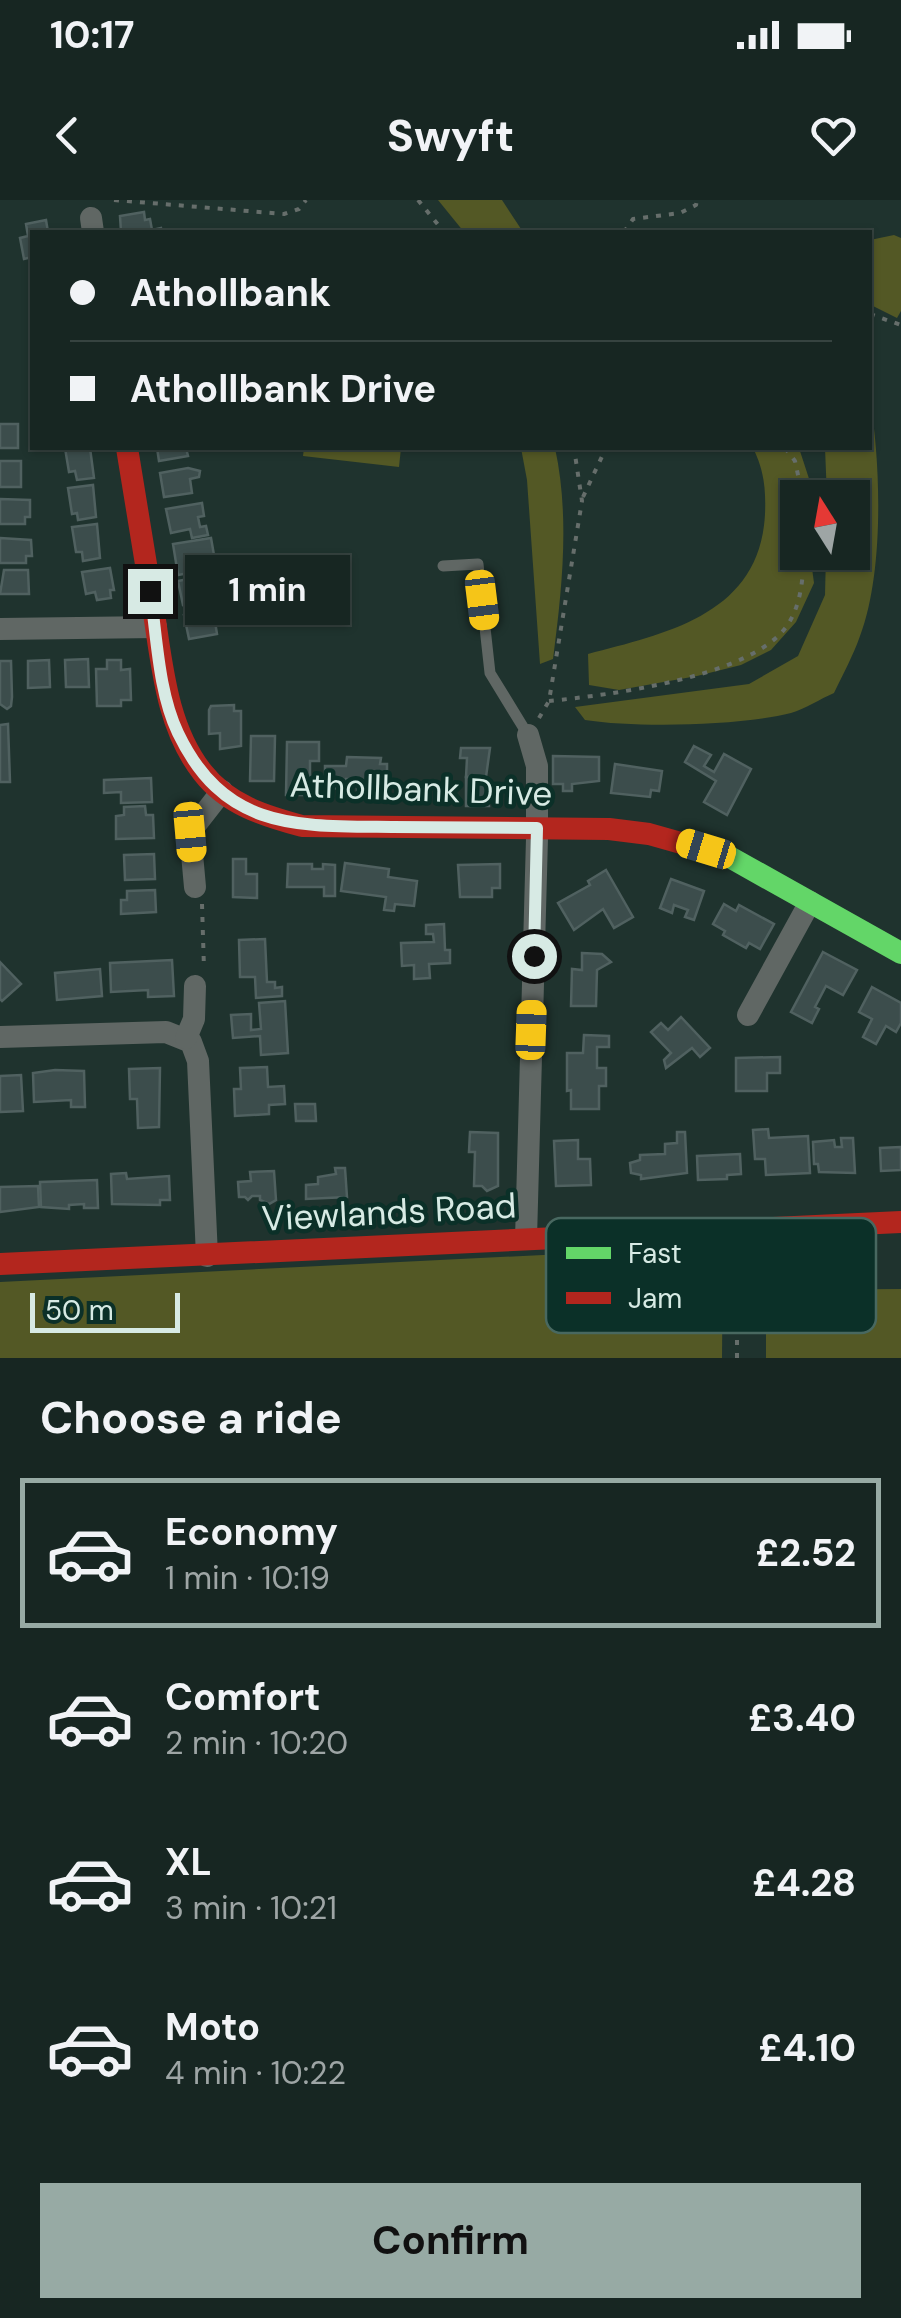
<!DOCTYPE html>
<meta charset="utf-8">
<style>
body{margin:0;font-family:"DM Sans",sans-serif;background:#24322f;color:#f1f3f6;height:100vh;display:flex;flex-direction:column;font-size:38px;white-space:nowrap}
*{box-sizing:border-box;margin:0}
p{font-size:32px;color:#9ea5a5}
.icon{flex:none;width:55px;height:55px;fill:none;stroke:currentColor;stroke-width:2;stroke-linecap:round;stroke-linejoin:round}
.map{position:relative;height:1158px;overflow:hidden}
.side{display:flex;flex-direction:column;background:#172622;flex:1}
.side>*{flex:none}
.guide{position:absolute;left:30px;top:30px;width:842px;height:220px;border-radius:0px;box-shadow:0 2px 8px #0004,0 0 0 2px #364340;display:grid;align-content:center;height:220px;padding:0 40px;background:#172622}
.needle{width:65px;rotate:349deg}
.tools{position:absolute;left:780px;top:280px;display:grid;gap:20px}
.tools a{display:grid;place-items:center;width:90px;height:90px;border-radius:0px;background:#172622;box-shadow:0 2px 8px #0004,0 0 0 2px #364340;font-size:50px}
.scale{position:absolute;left:30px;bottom:25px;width:150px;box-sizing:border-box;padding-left:10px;border:5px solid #d7eae4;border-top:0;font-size:28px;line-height:35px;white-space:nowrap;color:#d7eae4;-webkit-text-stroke:8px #0b3028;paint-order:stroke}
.end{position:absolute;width:45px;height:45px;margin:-22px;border:12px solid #d7eae4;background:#111;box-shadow:0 0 0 5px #111}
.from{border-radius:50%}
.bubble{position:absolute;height:70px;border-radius:0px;background:#172622;box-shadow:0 2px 8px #0004,0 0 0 2px #364340;font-size:32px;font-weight:700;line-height:70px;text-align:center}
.car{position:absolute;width:30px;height:60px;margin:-30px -15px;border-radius:12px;box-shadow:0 0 8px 2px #0007;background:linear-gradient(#f5c518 24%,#345 0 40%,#f5c518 0 76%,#345 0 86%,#f5c518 0)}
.guide b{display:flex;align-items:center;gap:35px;height:95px;font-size:38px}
.guide b+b{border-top:2px solid #364340}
.guide i{width:25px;height:25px;background:#f1f3f6}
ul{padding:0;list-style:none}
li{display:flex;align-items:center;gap:30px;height:150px;margin:0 20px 15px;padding:0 20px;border:5px solid transparent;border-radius:0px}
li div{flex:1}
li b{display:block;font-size:38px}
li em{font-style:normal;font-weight:700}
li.selected{border-color:#97aaa4}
li>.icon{width:90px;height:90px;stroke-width:1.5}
h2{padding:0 40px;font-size:45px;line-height:120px}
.button{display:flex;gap:20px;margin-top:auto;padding:20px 40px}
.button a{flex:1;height:115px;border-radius:0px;background:#97aaa4;color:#111;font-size:40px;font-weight:700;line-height:115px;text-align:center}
.status{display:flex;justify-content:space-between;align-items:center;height:70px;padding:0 50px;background:#172622;direction:ltr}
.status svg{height:28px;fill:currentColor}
header{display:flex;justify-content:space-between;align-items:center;height:130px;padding:0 40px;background:#172622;font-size:45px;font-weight:700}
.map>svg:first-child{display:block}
.green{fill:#535825}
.building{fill:#3c4d4c;stroke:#506160;stroke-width:2.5}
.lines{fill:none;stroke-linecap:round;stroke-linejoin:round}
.path{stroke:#666e6b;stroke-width:4;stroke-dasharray:5 8;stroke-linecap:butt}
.lane{stroke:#606764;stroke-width:11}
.street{stroke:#606764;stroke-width:22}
.fast{stroke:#63d668;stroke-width:22}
.jam{stroke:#b3261e;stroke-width:22}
.route{stroke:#d7eae4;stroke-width:12}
.labels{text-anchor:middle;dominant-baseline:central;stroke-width:9;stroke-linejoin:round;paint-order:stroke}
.street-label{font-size:35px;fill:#d7eae4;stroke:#0b3028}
.key{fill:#0b3028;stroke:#486860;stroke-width:2.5}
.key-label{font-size:28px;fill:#d7eae4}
</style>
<div class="status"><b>10:17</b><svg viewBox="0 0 49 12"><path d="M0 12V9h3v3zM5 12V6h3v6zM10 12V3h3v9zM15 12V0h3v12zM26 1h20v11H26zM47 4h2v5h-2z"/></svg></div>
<header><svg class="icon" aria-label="back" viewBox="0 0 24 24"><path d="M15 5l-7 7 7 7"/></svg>Swyft<svg class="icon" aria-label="heart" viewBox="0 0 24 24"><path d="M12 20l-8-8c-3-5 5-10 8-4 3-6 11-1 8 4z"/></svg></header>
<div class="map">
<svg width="901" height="1158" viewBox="0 0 901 1158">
<rect width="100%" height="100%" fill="#1f332e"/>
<!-- green -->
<g class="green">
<path d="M438 0H502L523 32H464Z"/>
<path d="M894 35 901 38V111L897 118 871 105 870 98V40Z"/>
<path d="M870 199C881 265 884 373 860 436 853 456 843 474 834 493 820 499 805 509 791 513 741 526 636 528 585 520L575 507 749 484 798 456 825 395 826 353 852 352V298L827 297 825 248H870Z"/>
<path d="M304 248H401L399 267 303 256Z"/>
<path d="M521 248H555C570 317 562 390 553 459L540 464 527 280Z"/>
<path d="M753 248H799L815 297 798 298V352L810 353 814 383 796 422 771 450 741 465 697 476 619 490 589 485 588 454C668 433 760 414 765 314 766 289 764 270 753 248Z"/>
<path d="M723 1046 722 1158H0V1082Z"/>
<path d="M901 1089V1158H766V1090Z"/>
</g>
<!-- building -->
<g class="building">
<path d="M144 12 145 20 150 19 152 30 161 28 162 32H121L120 16Z"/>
<path d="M46 20 48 32H32V57L24 59 20 38 28 36 26 24Z"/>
<rect x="0" y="224" width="18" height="24"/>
<path d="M65 248H90L94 278 77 280 75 271 69 272Z"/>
<path d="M157 248H186L188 256 159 261Z"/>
<rect x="0" y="261" width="21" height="26"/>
<path d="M188 268 200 271 199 277 190 279 192 293 164 297 160 273Z"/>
<path d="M93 285 96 317 78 320 77 313 72 314 68 288Z"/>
<path d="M0 299 30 300V317H25V324H0Z"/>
<path d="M202 303 204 316 198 317 200 327 206 326 208 335 192 338 190 329 171 333 166 309Z"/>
<path d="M97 324 100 358 83 361 82 352H76L72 327Z"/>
<path d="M0 338 31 340 32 356H26V363H0Z"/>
<path d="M211 338 214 355 203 357 205 370 178 375 173 344Z"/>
<path d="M110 368 114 390H110L111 398 97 400 95 392 86 394 82 372Z"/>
<path d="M4 370H28L29 394H0Z"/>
<path d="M204 376 208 400 183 405 178 381Z"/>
<path d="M213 409 217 434 189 439 184 415Z"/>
<path d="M88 459 89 487H66L65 460Z"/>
<path d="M49 460 50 487 28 488V461Z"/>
<path d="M107 460H121V470L130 469 131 500H121V506H97L96 469H107Z"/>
<path d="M0 461H11L12 497 11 506 7 509 0 504Z"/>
<path d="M234 505V511H241V546L220 549V533L209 534V510L211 506Z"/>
<path d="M8 524 10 582H0V525Z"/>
<path d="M251 536H275L274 581H250Z"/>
<path d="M287 542H319V561H310V595H286Z"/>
<path d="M694 546 711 555 704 566 714 572 724 554 751 569 727 615 704 602 716 581 685 562Z"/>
<path d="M461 548H490L486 577H466L467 558H460Z"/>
<path d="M553 556 599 557V581L572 584V591H563V584H553Z"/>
<path d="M347 557 381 558 380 564H387V584H380L379 591 357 590V579H346L345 589 325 588V566H346Z"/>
<path d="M615 564 662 571 659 591 651 590 650 597 611 593Z"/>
<path d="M466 577H486L489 606H466Z"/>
<path d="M151 578 152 602 121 603V592L104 593V580Z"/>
<path d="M145 606 146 615H153L154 638 116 639V616L124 615V607Z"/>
<path d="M154 654 155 679 125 680 124 655Z"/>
<path d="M233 659H246V674H257V698L233 697Z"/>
<path d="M345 663 389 669 388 677 417 681 414 706 395 704 394 711 384 710 386 697 341 691Z"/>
<path d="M288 664H312V669H323V664L335 665V696H324V687H287Z"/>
<path d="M500 664V688H492V697H460L458 665Z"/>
<path d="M606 670 633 717 614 728 603 709 574 730 558 703 590 685 588 681Z"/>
<path d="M671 679 704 691 694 720 685 717 688 710 674 705 672 713 660 708Z"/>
<path d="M155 690 156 712 121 714V700H127V691Z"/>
<path d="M724 704 736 711 739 705 774 724 760 749 749 743 746 748 723 735 725 731 713 724Z"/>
<path d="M444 724 445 750H450V763L429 764 430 778 414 779V765L402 766 401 743 434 742 433 734H426V725Z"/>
<path d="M265 739 267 782H275V788L282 787V796L256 798 255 777H240L239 740Z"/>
<path d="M823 752 857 770 843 795 826 786 815 807 819 809 812 823 791 812Z"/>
<path d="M582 753 602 754 611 762 597 770 596 806H571L572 769 582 770Z"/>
<path d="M172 760 174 796 148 797V790L111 792 110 763Z"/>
<path d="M0 762 21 784 2 801 0 799Z"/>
<path d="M100 769 102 796 57 800 55 773Z"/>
<path d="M872 787 901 803V823L896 832 886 826 876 844 863 837 872 819 859 812Z"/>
<path d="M285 801 288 853 261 855 260 836 233 838 231 815 251 814V830L261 829 259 803Z"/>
<path d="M681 817 710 848 700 857 692 848 666 868 664 860 671 853 651 832 661 823 668 830Z"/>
<path d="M584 835 609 836V847H597V868H606V886H599V909H571V890L567 891V853H583Z"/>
<path d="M780 857V873H767V891H736V858Z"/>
<path d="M267 867 268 887 284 886 285 904 269 905V914L235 916 234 889H241L240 868Z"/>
<path d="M160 868 159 927 138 928 137 899H130L129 869Z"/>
<path d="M55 870 84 871 85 907H71V900L34 902 33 873Z"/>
<path d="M21 875 23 911 0 912V876Z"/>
<path d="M295 904H315L316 921H296Z"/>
<path d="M768 929 769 938 808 936 810 973 766 975 765 959H755L753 930Z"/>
<path d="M470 932 498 933V986L487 991 482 986H474L475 952H469Z"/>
<path d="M677 932H685L687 973 641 979V975L631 973 630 963 640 960V955L665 954V944L677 943Z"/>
<path d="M841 938H853L855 973 819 972 818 964H814L813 942 834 940 835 947H842Z"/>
<path d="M578 940V959H590L591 985 556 986 554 941Z"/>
<path d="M901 947V970L881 971 880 948Z"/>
<path d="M740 954 741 974 727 975V979L698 980 697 956Z"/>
<path d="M335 968H345L347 997 306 999V985L318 984V977L336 974Z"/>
<path d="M274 971 276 1000 269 1004 260 1000V996H252L248 1000 245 997H239L238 982 251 981 250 972Z"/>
<path d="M126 973 127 979 169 976 170 1000H160V1005L112 1004 111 974Z"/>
<path d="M97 980 98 1008H84V1004L69 1005V1009L41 1007 40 982Z"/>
<path d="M38 986 39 1007 0 1012V987Z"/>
</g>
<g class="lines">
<!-- path -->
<g class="path">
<path d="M114 0 284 14 299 9 306 0"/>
<path d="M418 0 444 32"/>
<path d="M624 32 633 19 680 13 696 5 697 0"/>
<path d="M870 114 901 125"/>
<path d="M785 248 795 261 803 298"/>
<path d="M583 297 606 248"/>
<path d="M549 501C610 495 740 478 782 432 801 411 803 380 804 352"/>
<path d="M539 518 549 501 582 301 574 248"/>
<path d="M202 704 204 769"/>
<path d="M737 1158V1054"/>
</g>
<!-- lane -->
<path class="lane" d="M443 366 478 364 490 473 528 535"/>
<!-- street -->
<g class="street">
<path d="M91 18 93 32"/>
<path d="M0 429 156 427"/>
<path d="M195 687 190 632 222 591"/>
<path d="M748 815 810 702"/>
<path d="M0 837 166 832 191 842 198 861 207 1056"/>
<path d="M186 838 194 819 195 786"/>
<path d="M526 1039 537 638V566L528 535"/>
</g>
<!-- fast -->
<path class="fast" d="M688 645 726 655 901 753"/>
<!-- jam -->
<g class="jam">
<path d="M127 248C136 301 144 354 153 407 162 463 166 527 203 573 228 605 265 616 302 626L609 629 649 634 688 645"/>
<path d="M0 1064 901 1022"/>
</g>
</g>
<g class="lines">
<!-- route -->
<path class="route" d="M150 391C157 436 158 491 178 533 225 631 297 626 392 627 440 627 488 628 537 628L534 756"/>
</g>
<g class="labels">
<!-- street labels -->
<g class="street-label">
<text transform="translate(421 589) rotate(2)">Athollbank Drive</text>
<text transform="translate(389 1012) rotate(-3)">Viewlands Road</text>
</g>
</g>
<!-- legend -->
<rect x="546" y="1018" width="330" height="115" rx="15" class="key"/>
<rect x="566" y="1047" width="45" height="12" fill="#63d668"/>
<rect x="566" y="1092" width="45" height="12" fill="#b3261e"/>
<g class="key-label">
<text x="628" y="1063">Fast</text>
<text x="628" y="1108">Jam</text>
</g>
</svg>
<div class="tools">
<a><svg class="needle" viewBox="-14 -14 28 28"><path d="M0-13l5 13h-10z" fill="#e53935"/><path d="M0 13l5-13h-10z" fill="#9ea5a5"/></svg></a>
</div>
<div class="scale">50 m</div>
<i class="end from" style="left:534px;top:756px"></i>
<i class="end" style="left:150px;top:391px"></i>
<div class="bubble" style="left:185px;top:355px;width:165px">1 min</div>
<i class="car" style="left:482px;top:400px;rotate:173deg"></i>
<i class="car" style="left:190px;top:632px;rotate:175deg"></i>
<i class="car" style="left:706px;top:649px;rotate:287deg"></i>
<i class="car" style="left:531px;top:830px;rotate:2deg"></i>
<div class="guide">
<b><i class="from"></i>Athollbank</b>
<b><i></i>Athollbank Drive</b>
</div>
</div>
<section class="side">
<h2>Choose a ride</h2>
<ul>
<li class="selected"><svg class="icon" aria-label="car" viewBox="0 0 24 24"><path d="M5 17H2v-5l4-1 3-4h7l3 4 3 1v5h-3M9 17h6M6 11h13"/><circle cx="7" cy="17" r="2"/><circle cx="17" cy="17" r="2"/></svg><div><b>Economy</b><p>1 min · 10:19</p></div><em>£2.52</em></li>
<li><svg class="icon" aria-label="car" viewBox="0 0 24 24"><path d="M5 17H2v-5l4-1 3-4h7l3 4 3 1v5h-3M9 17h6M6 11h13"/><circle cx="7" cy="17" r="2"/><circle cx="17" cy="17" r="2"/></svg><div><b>Comfort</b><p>2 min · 10:20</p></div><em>£3.40</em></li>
<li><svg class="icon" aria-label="car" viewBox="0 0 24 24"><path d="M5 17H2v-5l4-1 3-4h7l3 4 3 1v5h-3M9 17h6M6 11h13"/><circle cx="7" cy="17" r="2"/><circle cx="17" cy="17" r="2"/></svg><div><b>XL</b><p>3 min · 10:21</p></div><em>£4.28</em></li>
<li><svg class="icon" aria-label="car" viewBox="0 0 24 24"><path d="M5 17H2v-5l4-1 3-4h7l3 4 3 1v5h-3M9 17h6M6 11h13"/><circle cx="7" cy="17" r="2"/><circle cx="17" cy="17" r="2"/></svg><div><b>Moto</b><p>4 min · 10:22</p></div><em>£4.10</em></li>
</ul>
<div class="button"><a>Confirm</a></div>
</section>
